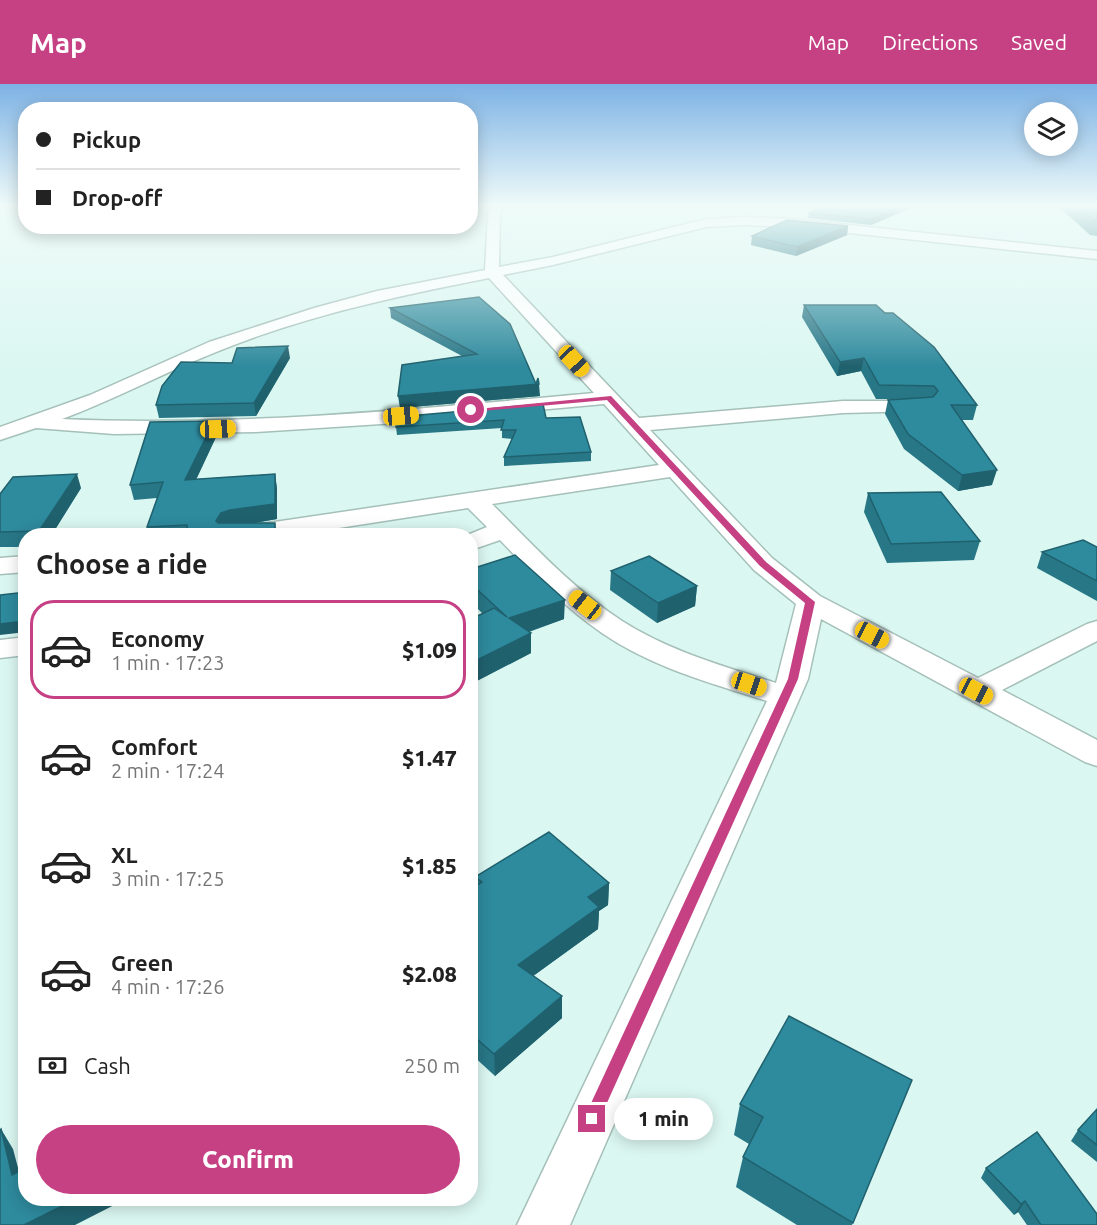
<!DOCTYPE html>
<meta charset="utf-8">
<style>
body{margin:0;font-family:Ubuntu,sans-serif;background:#f6f6f6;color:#222;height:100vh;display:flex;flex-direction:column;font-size:22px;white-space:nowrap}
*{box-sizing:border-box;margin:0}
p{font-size:20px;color:#767676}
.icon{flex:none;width:33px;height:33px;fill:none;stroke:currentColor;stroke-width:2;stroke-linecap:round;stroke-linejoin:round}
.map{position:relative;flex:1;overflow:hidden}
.sheet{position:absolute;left:18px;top:444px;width:460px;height:678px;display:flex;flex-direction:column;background:#fff;border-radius:24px;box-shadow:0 3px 15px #0003}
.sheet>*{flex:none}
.banner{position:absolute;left:18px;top:18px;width:460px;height:132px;border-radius:24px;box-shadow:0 3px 15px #0003;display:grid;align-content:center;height:132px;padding:0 18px;background:#fff}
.buttons{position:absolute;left:1024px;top:18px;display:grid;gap:12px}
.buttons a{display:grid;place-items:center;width:54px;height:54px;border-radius:50%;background:#fff;box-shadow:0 3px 15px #0003;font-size:30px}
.end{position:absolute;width:27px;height:27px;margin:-14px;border:8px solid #c54184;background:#fff;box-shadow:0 0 0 3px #fff}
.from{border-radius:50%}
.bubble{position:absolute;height:42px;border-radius:21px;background:#fff;box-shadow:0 3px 15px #0003;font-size:20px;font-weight:800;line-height:42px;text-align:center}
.car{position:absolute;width:18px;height:36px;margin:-18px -9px;border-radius:8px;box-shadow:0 0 4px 2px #0007;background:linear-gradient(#f5c518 24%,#345 0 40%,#f5c518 0 76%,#345 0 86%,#f5c518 0)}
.banner b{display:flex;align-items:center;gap:21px;height:57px;font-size:22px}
.banner b+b{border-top:2px solid #e0e0e0}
.banner i{width:15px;height:15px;background:#222}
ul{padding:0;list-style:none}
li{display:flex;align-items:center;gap:18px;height:99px;margin:0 12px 9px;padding:0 6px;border:3px solid transparent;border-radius:24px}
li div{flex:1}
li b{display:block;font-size:22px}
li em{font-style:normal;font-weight:800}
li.on{border-color:#c54184}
li>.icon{width:54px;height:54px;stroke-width:1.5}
h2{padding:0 18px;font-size:27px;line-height:72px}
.pay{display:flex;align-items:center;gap:15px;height:66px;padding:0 18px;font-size:22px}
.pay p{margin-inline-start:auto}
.button{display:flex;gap:12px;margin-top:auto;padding:12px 18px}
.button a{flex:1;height:69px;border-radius:36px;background:#c54184;color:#fff;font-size:24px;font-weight:800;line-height:69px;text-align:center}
header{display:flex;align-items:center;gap:36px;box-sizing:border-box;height:84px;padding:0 30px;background:#c54184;color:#fff}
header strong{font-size:28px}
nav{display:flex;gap:33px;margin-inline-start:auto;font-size:21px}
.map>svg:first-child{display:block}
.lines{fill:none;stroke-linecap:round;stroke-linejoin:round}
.minor-casing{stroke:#a5c0b9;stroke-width:3}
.minor{fill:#fff;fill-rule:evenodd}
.wall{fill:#287787}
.shaded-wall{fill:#20616e}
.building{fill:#2e8a9d;stroke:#20616e;stroke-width:1.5}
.route{fill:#c54184}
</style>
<header>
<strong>Map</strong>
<nav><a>Map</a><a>Directions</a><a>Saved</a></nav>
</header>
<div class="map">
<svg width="1097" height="1141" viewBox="0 0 1097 1141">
<rect width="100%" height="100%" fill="#dbf7f1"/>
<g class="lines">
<!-- minor casing -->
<g class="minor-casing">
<g id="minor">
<path d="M491 123H503L500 129 499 183 553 173 706 135 744 133 792 135 1097 167V175L792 143 744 141 706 143 553 181 503 191 639 334 843 317H929L932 321 929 325 922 327 843 329 650 346 772 474 820 512 978 594 1087 540 1097 537V557L1002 606 1097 656V682L1085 678 821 535 808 595 570 1141H517L767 617C711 599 651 583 602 549 564 523 532 489 500 456L471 466V452H465L487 443 468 424 287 452H222L225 447 234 444 659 381 604 320 397 339 256 348 114 350 36 344 0 356V343L90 311 209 258 314 224 377 207 485 186 488 129ZM489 194 594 309C417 325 240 343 62 335 116 315 167 287 221 266 308 231 398 212 489 194ZM670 393 754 486 796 520 776 599C723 582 669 567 622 537 573 505 533 461 492 420Z"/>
<path d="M26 472V488L0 490V474Z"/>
<path d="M26 553V571L0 574V556Z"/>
</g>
</g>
<!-- minor -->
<use href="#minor" class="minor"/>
</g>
<!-- wall -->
<g class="wall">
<path d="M913 123 871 141 808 134 809 129Z"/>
<path d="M1059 123H1097V152L1090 151Z"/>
<path d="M848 142 847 151 796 172 751 161 752 152Z"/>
<path d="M804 221 977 321 973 336H961L992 401 958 407 904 365 885 330 888 316 901 315H876L861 287 837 292 802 233Z"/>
<path d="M390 224 536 300 540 312 400 324 462 272 391 234Z"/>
<path d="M290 274 256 332 159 334 156 321Z"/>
<path d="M397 333 546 334 591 368V377L504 382V373L512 355 502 354V344L397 351 396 343Z"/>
<path d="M214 337 217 351 196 395 275 390 277 405V435L256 439H275L277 452H149L147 443 157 414 134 416 130 401Z"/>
<path d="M81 404 51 452H26V463H0V410Z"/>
<path d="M868 409 980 457 974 476 887 479 864 428Z"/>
<path d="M1097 463V517L1037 484 1042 468Z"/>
<path d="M471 485 564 535 529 548 531 549V569L471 600V535L483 530 471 518Z"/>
<path d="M611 487 697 502 695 522 657 539 610 506Z"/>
<path d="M475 793 609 799 608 821 599 827 598 845 533 892 562 934 495 992 471 970V805L475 802Z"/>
<path d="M912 996 852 1141H797L736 1103 743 1073 749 1060 734 1051 740 1020Z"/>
<path d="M1097 1025V1078L1071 1057 1078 1046Z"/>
<path d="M986 1084 1097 1141H1027L1018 1128 1014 1131 981 1094Z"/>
</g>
<!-- shaded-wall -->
<g class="shaded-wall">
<path d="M900 123H913L871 141 872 135Z"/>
<path d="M848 142 847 151 796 172 797 163Z"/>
<path d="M288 262 290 274 256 332 254 319Z"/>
<path d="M864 274 861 287 837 292 840 278Z"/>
<path d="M539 300 540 312 400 324 398 312Z"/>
<path d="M214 337 217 351 189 411 185 396Z"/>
<path d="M997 386 992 401 958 407 962 391Z"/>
<path d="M77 390 81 404 51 452H41L39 447Z"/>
<path d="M275 390 277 405V435L233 442 224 445 216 437 221 429 230 426Z"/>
<path d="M697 502 695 522 657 539 658 519Z"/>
<path d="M565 516 564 535 510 554 509 534Z"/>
<path d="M26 537V548L0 551V540Z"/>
<path d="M531 549V569L471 600V579Z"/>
<path d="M609 799 608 821 599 827 598 845 518 903V881L588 813Z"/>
<path d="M562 912V934L495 992 494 970Z"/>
<path d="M1 1045 13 1065 25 1110 12 1091Z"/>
<path d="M78 1114H128L75 1141H24Z"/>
<path d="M1025 1117 1018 1128 1014 1131 1021 1120Z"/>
</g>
<!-- building -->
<g class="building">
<path d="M820 123H900L872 135 809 129Z"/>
<path d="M1079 123H1097V137H1095Z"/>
<path d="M787 136 848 142 797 163 752 152Z"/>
<path d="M479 213 510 240 536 300 538 294 539 300 398 312 402 281 477 270 390 224Z"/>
<path d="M804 221H876L885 229H893L934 263 977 321H951L997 386 962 391 908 350 888 316 933 313 938 307 934 302 879 301 864 274 840 278Z"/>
<path d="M288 262 254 319 156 321 162 302 181 278 232 279 237 264Z"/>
<path d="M543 320 546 334 580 333 591 368 504 373 516 346H501L504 336 396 343 397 333Z"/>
<path d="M214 337 185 396 275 390V420L230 426 221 429 216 437 218 439H275V452H188L187 441 147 443 163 398 130 401 150 338Z"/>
<path d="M77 390 39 447 0 448V410L13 393Z"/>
<path d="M941 408 980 457 891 460 868 409Z"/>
<path d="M1083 456 1097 463V497L1042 468Z"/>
<path d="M515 471 565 516 509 534 531 549 471 579V535L494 524 507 533 471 500V485Z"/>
<path d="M649 472 697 502 658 519 611 487Z"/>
<path d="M26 508V537L0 540V511Z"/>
<path d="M549 748 609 799 588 813 599 823 518 881 562 912 494 970 471 950V805L482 798 475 793Z"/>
<path d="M789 932 912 996 853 1139 743 1073 763 1033 740 1020Z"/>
<path d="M1097 1025V1061L1078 1046Z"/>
<path d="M1 1045 12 1091 26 1084V1114H78L24 1141H0V1046Z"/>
<path d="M1037 1048 1097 1130V1141H1041L1025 1117 1021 1120 986 1084Z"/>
</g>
<!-- sky -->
<linearGradient id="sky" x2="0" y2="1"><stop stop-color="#7db2e5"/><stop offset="0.43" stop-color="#effbf9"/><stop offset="1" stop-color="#effbf9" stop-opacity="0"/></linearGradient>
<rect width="1097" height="283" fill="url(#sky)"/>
<!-- route -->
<path class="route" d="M611 312 766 478 815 518 798 595 597 1041 592 1043 586 1041 584 1035 586 1030 788 595 805 519 760 482 607 316 471 328 467 326Z"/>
</svg>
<div class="buttons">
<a><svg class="icon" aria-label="layers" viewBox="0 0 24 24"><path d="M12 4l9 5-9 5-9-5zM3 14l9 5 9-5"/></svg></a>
</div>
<i class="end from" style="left:471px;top:326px"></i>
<i class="end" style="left:592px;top:1035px"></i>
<div class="bubble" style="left:614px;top:1014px;width:99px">1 min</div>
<i class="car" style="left:574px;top:277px;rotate:137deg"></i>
<i class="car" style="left:401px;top:332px;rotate:85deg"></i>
<i class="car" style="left:218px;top:345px;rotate:88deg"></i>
<i class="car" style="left:585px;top:521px;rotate:308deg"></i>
<i class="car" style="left:872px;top:551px;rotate:118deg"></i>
<i class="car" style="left:749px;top:600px;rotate:108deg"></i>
<i class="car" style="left:976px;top:607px;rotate:118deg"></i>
<div class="banner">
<b><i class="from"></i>Pickup</b>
<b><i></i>Drop-off</b>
</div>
<section class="sheet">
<h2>Choose a ride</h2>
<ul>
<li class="on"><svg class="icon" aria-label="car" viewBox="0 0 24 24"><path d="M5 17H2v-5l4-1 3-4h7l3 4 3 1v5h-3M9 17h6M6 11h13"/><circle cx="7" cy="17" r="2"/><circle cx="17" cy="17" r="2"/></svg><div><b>Economy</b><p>1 min · 17:23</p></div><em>$1.09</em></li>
<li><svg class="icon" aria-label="car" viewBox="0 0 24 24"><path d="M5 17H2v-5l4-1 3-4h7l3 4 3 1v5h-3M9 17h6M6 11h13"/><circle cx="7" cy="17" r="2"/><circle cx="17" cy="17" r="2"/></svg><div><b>Comfort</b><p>2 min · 17:24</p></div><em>$1.47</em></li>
<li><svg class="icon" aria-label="car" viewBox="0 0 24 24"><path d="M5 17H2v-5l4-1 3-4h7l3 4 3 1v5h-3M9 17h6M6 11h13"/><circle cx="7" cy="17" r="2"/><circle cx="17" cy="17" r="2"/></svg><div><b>XL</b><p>3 min · 17:25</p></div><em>$1.85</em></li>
<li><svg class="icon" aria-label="car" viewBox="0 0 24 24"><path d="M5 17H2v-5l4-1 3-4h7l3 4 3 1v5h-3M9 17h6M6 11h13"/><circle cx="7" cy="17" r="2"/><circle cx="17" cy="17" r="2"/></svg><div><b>Green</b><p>4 min · 17:26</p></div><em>$2.08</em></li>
</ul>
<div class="pay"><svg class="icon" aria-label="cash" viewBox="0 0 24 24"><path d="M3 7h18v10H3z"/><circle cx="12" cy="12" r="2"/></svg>Cash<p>250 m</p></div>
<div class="button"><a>Confirm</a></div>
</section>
</div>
